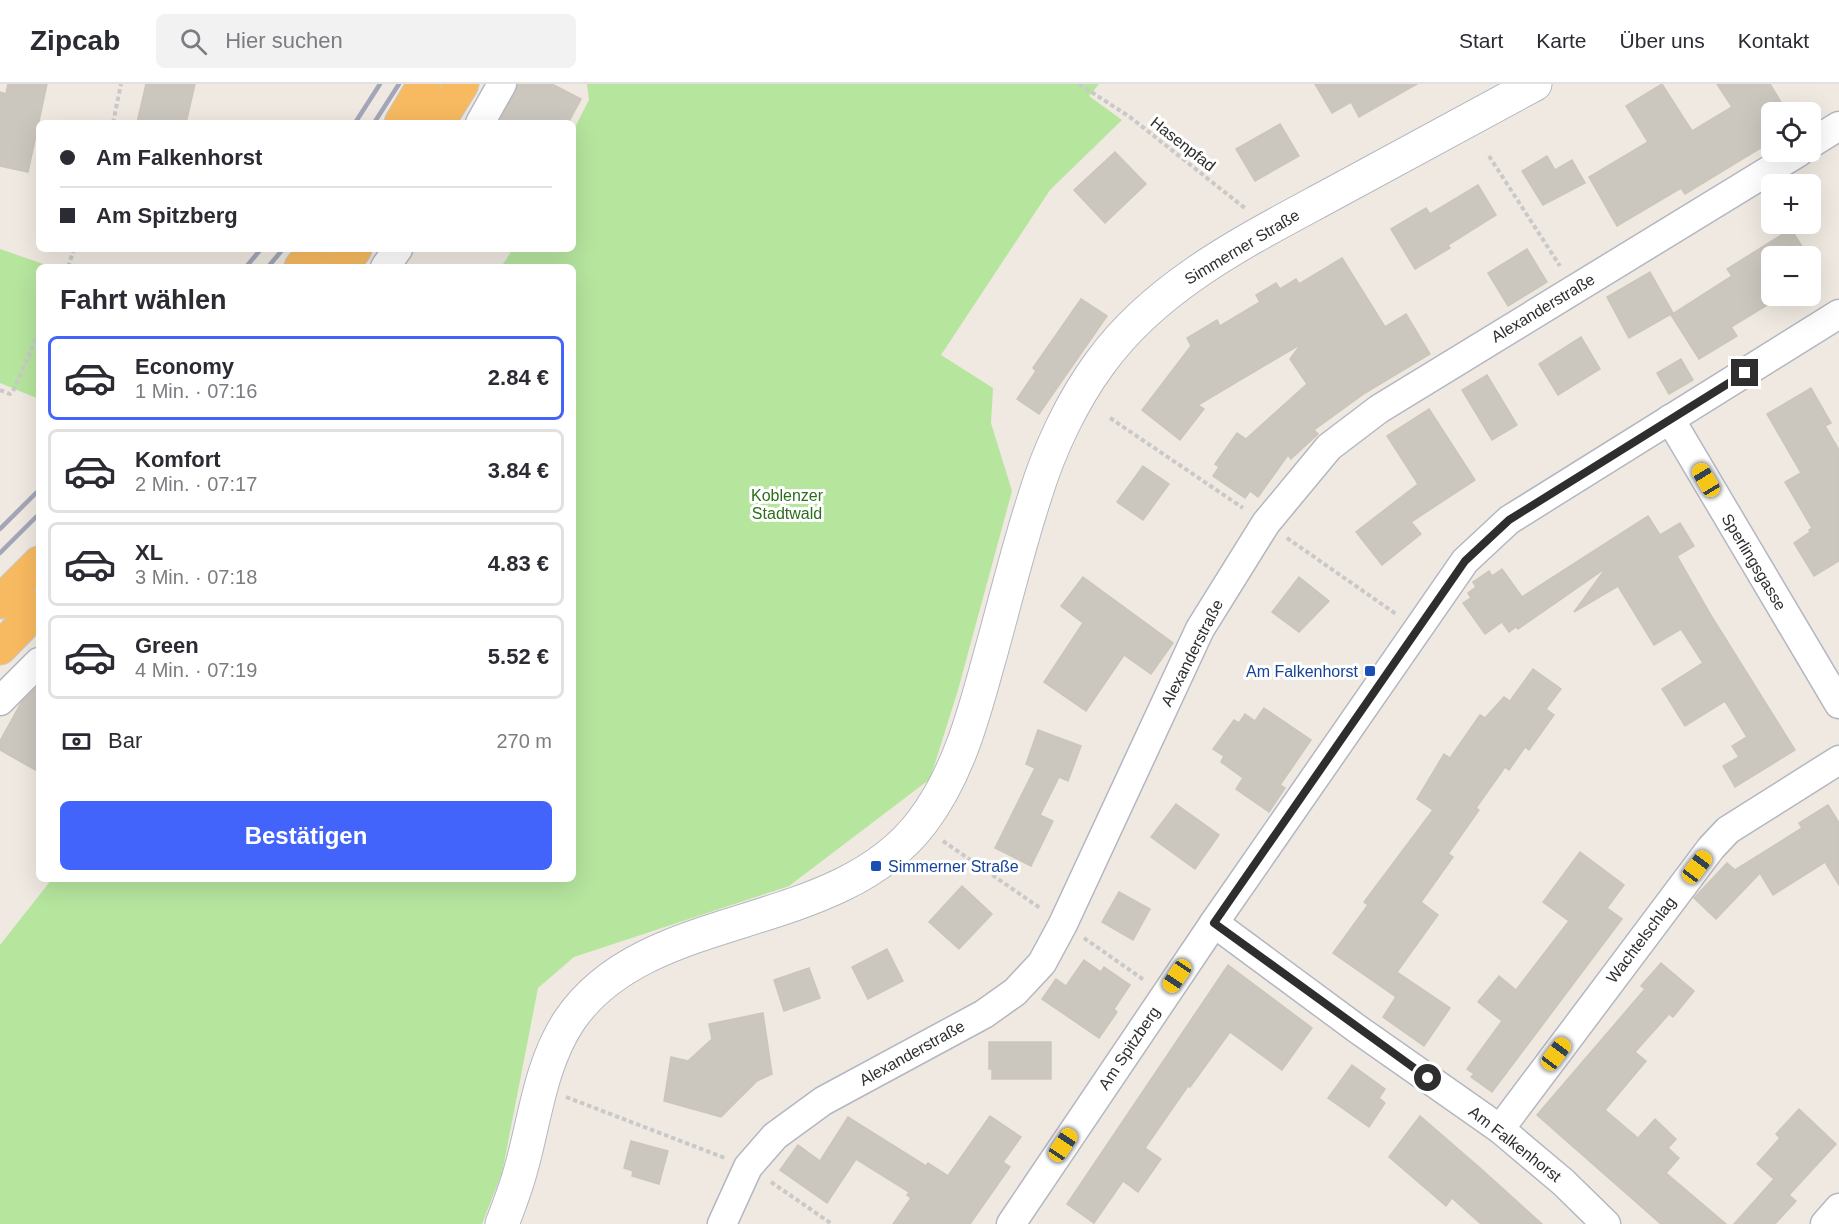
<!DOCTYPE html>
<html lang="de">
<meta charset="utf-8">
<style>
body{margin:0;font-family:Arial,sans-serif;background:#f2f2f3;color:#2b2b33;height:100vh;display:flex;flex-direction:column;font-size:22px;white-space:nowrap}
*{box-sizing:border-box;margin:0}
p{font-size:20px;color:#7c7c81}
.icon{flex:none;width:33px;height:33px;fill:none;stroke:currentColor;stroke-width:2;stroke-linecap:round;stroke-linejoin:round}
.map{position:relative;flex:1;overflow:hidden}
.side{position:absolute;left:36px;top:180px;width:540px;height:618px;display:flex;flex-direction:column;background:#fff;border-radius:9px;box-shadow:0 6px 24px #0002}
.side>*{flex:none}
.hud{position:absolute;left:36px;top:36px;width:540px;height:132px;border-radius:9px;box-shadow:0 6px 24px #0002;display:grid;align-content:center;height:132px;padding:0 24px;background:#fff}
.controls{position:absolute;left:1761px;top:18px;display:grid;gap:12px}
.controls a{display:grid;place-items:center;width:60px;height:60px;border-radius:9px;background:#fff;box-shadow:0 6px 24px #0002;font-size:30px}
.end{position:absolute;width:27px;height:27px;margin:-14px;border:8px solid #2e2e2e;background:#fff;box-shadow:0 0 0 3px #fff}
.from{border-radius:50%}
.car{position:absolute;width:18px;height:36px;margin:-18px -9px;border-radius:8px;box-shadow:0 0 4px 2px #0007;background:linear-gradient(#f5c518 24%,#345 0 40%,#f5c518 0 76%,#345 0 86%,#f5c518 0)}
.hud b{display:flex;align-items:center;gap:21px;height:57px;font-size:22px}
.hud b+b{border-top:2px solid #e1e1e2}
.hud i{width:15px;height:15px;background:#2b2b33}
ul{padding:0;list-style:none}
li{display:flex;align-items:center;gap:18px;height:84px;margin:0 12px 9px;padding:0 12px;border:3px solid #e1e1e2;border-radius:9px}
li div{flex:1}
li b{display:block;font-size:22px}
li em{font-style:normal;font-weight:600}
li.selected{border-color:#4264fb}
li>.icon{width:54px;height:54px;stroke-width:1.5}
h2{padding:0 24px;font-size:27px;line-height:72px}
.pay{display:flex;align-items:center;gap:15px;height:66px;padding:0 24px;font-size:22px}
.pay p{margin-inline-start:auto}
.primary-button{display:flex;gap:12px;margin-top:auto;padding:12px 24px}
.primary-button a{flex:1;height:69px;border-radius:9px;background:#4264fb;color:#fff;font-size:24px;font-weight:600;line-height:69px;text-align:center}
header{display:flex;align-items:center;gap:36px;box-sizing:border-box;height:84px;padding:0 30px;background:#fff;border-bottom:2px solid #e1e1e2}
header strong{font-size:28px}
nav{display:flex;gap:33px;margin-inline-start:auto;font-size:21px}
.search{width:420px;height:54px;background:#f2f2f3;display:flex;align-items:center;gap:15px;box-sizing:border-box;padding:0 21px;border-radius:9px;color:#7c7c81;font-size:22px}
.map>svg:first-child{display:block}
.green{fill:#b6e59e}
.building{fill:#cbc7bf;stroke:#cbc5ba;stroke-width:1.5}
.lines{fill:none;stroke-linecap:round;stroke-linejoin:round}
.minor-casing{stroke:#b4b7c1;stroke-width:31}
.tertiary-casing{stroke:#b4b7c1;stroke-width:35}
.trunk-casing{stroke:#c9c9c9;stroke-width:35}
.path{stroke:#c9c9c9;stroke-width:4;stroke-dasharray:4.5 3;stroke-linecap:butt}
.minor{stroke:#fff;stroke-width:28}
.tertiary{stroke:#fff;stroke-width:33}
.trunk{stroke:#f8ba60;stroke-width:33}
.rail{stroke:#a3a6b8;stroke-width:4.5}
.route{stroke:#2e2e2e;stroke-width:8}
.transit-dot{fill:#1a4fb4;stroke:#fff;stroke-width:2}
.labels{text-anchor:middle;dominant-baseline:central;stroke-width:6;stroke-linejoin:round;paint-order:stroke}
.street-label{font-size:16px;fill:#2e2e2e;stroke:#fff}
.park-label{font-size:16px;fill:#2c6e1b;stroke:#fff}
.transit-label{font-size:16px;fill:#164399;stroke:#fff;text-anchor:end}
</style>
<header>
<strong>Zipcab</strong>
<div class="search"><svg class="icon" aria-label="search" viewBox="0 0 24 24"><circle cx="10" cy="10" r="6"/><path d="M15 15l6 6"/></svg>Hier suchen</div>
<nav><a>Start</a><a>Karte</a><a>Über uns</a><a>Kontakt</a></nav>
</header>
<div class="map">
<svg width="1839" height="1140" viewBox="0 0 1839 1140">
<rect width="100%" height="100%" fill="#efe9e1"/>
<!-- green -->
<g class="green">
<path d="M587 0H1099L1089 12 1122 36 1050 106 941 271 993 304 991 339 1012 407 958 606 930 695 789 802 574 873 538 904 502 1089 482 1140H0V861L52 795H573V183H501L513 165H573V47L589 16Z"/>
<path d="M0 165 52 183H39V315L0 299Z"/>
</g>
<!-- building -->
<g class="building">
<path d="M8 0H47L28 88 0 82V8L6 10Z"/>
<path d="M146 0H195L186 39H137Z"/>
<path d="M518 0H552L581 15 568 39H499Z"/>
<path d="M1315 0H1417L1359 33 1351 18 1332 29Z"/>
<path d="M1662 0 1692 47 1732 23 1717 0H1770L1787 28H1772V57L1685 110 1681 104 1617 142 1589 93 1648 58 1626 22Z"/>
<path d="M1280 40 1299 72 1255 97 1236 65Z"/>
<path d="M1115 68 1146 100 1105 139 1074 106Z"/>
<path d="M1547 72 1555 86 1572 76 1585 99 1543 121 1522 87Z"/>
<path d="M1478 101 1496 131 1448 161 1450 164 1415 185 1391 145 1426 124 1430 130Z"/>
<path d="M1791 145 1808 172H1772V218L1731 243 1737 252 1699 275 1671 231 1732 192 1727 185Z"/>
<path d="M1527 165 1547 198 1508 222 1488 189Z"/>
<path d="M1342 174 1385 243 1406 230 1430 270 1365 309 1314 346 1318 350 1291 375 1288 371 1258 413 1250 407 1245 414 1213 392 1219 383 1215 380 1237 349 1246 355 1307 300 1290 275 1301 260 1198 321 1204 325 1180 356 1142 326 1191 262 1187 254 1217 236 1220 242 1260 218 1256 211 1276 199 1280 205 1296 195 1299 200Z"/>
<path d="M1650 188 1673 229 1629 254 1607 213Z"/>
<path d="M1081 215 1107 232 1039 330 1017 315 1036 287 1033 284Z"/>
<path d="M1581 253 1600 285 1558 311 1539 280Z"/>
<path d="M1681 275 1693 296 1669 310 1657 289Z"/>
<path d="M1487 291 1517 341 1492 356 1462 306Z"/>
<path d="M1811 304 1831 339 1825 342 1839 366V477L1814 492 1794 459 1810 448 1809 446 1812 444 1785 398 1801 389 1767 330Z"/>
<path d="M1429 325 1475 396 1411 438 1421 450 1382 481 1356 448 1418 400 1387 352Z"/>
<path d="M1143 382 1169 400 1143 436 1117 418Z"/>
<path d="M1648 432 1660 451 1680 439 1694 462 1677 472 1712 533 1795 666 1735 703 1723 682 1739 673 1732 662 1747 653 1725 617 1685 642 1662 605 1703 579 1681 545 1654 561 1618 502 1574 528 1606 484 1518 545 1516 543 1509 548 1502 538 1485 550 1463 519 1471 514 1468 509 1476 503 1473 498 1489 487 1492 492 1502 485 1522 513Z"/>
<path d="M1083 493 1173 559 1151 590 1124 571 1086 627 1044 598 1083 539 1061 522Z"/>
<path d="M1299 493 1329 517 1299 548 1272 528Z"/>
<path d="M1533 585 1561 605 1546 625 1554 631 1529 666 1525 663 1509 686 1505 683 1476 724 1479 726 1448 770 1453 773 1421 818 1438 831 1397 888 1450 924 1424 962 1383 933 1396 913 1333 869 1368 821 1364 818 1433 726 1417 715 1444 670 1450 674 1480 631 1485 634 1504 613 1510 617Z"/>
<path d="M39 601V688L0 666V657L21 619Z"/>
<path d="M1264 624 1311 656 1280 701 1285 704 1269 728 1236 705 1243 694 1221 678 1224 672 1213 665 1234 636 1239 639 1245 630 1255 637Z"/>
<path d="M1038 646 1081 662 1068 697 1059 693 1040 731 1053 737 1031 782 995 764 1035 684 1026 680Z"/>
<path d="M1176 720 1219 751 1195 785 1151 753Z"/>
<path d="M1828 721 1839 739V801L1825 778 1773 811 1760 789 1716 835 1694 814 1727 779 1735 786 1802 744 1799 739Z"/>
<path d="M1580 768 1624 801 1607 824 1622 835 1492 1008 1471 993 1474 990 1467 985 1502 937 1478 918 1499 892 1516 906 1569 837 1543 818Z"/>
<path d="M962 802 992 830 959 865 929 838Z"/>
<path d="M1119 808 1150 825 1133 856 1102 838Z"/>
<path d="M887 865 903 897 868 915 852 883Z"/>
<path d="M1084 876 1101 888 1104 883 1130 901 1114 925 1117 928 1099 954 1042 915 1056 895 1066 902Z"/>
<path d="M1661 879 1694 907 1673 933 1669 930 1635 968 1646 977 1605 1026 1638 1054 1655 1035 1676 1055 1668 1064 1679 1074 1666 1089 1726 1140H1661L1537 1031 1645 905 1641 902Z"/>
<path d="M1228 881 1312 944 1282 986 1230 948 1190 1003 1188 1002 1145 1064 1161 1075 1138 1108 1123 1097 1094 1139 1067 1120Z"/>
<path d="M809 884 820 914 784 927 774 896Z"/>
<path d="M763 929 772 990 757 997 721 1033 664 1017 671 973 688 977 712 955 709 940Z"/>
<path d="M989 958H1051V995H992V985H989Z"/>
<path d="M1352 981 1385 1005 1379 1014 1385 1019 1369 1043 1328 1014Z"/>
<path d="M1799 1025 1836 1060 1789 1111 1796 1117 1775 1140H1734L1774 1095 1757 1080 1780 1054 1776 1050Z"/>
<path d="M990 1032 1021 1053 1003 1078 1010 1083 970 1140H893L911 1114 907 1111 909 1108 856 1075 827 1119 780 1086 798 1061 820 1077 848 1033 926 1082 928 1079 948 1092Z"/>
<path d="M1420 1032 1479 1083 1542 1140H1481L1452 1114 1446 1122 1389 1073Z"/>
<path d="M631 1057 668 1067 659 1100 632 1092 633 1087 624 1084Z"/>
</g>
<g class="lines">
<!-- minor casing -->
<g class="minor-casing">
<g id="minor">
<path d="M480 39 502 0"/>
<path d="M1810 60 1839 42"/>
<path d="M385 183 398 165"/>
<path d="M1670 335 1839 620"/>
<path d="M0 617 39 578"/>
<path d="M1214 839 1356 944 1500 1045 1563 1098 1606 1140"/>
<path d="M1500 1045 1711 764 1728 746 1839 676"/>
<path d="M722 1140 748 1083 775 1052 823 1017 984 930 1015 908 1042 879 1063 840 1200 545 1266 439 1329 363 1379 325 1799 68"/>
<path d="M1011 1140 1214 839 1465 477 1509 436 1839 230"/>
<path d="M1825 1140 1839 1124"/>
</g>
</g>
<!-- tertiary casing -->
<g class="tertiary-casing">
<path id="tertiary" d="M502 1140C509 1122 516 1104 521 1085 535 1036 540 981 569 937 646 822 836 852 922 738 957 692 973 634 988 579 1004 523 1017 467 1035 412 1049 366 1072 317 1100 279 1157 200 1249 155 1332 110 1400 73 1468 37 1535 0"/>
</g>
<!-- trunk casing -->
<g class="trunk-casing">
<g id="trunk">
<path d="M401 39 424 0"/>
<path d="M438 39 462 0"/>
<path d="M301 183 315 165"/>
<path d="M342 183 355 165"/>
<path d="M0 518 39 479"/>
<path d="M0 564 39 524"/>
</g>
</g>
<!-- path -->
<g class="path">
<path d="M1079 0 1130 33 1246 125"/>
<path d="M113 39 121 0"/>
<path d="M1489 72 1560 182"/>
<path d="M68 183 74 165"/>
<path d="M0 306 10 310 14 305 39 248"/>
<path d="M1110 334 1243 424"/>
<path d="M1287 454 1396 530"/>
<path d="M943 757 1040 824"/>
<path d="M1084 854 1144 896"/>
<path d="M566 1013 725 1074"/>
<path d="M771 1098 832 1140"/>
</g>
<!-- minor -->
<use href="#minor" class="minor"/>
<!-- tertiary -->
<use href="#tertiary" class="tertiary"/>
<!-- trunk -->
<use href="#trunk" class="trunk"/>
<!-- rail -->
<g class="rail">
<path d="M355 39 380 0"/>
<path d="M374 39 399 0"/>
<path d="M246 183 261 165"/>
<path d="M268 183 283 165"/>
<path d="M0 445 39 406"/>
<path d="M0 469 39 430"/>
</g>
</g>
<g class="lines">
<!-- route -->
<path class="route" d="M1428 994 1214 839 1465 477 1509 436 1745 289"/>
</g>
<!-- markers -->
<g class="transit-dot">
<rect x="1364" y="581" width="12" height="12" rx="3"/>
<rect x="870" y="776" width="12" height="12" rx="3"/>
</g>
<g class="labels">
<!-- street labels -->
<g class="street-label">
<text transform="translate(1183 60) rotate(38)">Hasenpfad</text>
<text transform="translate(1242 163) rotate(-31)">Simmerner Straße</text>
<text transform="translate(1543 224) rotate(-31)">Alexanderstraße</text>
<text transform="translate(1754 478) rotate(59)">Sperlingsgasse</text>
<text transform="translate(1192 569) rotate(-63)">Alexanderstraße</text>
<text transform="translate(1641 856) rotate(-53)">Wachtelschlag</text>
<text transform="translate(1129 964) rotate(-56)">Am Spitzberg</text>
<text transform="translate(912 969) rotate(-29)">Alexanderstraße</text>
<text transform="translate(1515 1060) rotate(38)">Am Falkenhorst</text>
</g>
<!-- park labels -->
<g class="park-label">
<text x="787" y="411">Koblenzer<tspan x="787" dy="18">Stadtwald</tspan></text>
</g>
<!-- transit labels -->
<g class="transit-label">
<text x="1358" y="587">Am Falkenhorst</text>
<text x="888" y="782" text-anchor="start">Simmerner Straße</text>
</g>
</g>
</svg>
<div class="controls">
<a><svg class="icon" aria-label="locate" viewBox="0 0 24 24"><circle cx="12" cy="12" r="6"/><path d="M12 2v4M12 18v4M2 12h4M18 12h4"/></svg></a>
<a>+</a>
<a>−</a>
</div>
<i class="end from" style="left:1428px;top:994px"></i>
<i class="end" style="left:1745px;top:289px"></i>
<i class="car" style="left:1706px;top:396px;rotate:329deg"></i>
<i class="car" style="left:1697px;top:783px;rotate:37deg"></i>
<i class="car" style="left:1177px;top:892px;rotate:214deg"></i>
<i class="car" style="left:1556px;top:970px;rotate:37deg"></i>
<i class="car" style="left:1063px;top:1061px;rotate:34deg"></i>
<div class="hud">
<b><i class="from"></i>Am Falkenhorst</b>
<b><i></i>Am Spitzberg</b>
</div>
<section class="side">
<h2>Fahrt wählen</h2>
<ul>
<li class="selected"><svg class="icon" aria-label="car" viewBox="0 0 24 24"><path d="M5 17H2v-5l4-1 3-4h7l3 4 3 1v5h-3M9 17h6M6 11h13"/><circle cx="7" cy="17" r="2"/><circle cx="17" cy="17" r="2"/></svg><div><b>Economy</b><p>1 Min. · 07:16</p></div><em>2.84 €</em></li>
<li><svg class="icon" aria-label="car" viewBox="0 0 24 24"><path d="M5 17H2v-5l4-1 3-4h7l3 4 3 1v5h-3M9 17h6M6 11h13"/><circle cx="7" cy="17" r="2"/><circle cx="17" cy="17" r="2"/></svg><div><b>Komfort</b><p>2 Min. · 07:17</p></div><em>3.84 €</em></li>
<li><svg class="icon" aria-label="car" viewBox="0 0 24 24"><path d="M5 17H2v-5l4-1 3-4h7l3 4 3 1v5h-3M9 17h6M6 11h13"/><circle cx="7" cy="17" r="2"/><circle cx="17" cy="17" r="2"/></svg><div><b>XL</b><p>3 Min. · 07:18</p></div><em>4.83 €</em></li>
<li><svg class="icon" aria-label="car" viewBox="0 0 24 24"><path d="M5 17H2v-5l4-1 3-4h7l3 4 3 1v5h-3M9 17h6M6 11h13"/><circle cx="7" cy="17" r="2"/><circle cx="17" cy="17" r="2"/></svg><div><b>Green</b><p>4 Min. · 07:19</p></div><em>5.52 €</em></li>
</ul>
<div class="pay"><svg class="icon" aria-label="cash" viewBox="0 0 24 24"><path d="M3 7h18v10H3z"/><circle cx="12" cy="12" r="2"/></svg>Bar<p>270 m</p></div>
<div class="primary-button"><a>Bestätigen</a></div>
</section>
</div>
